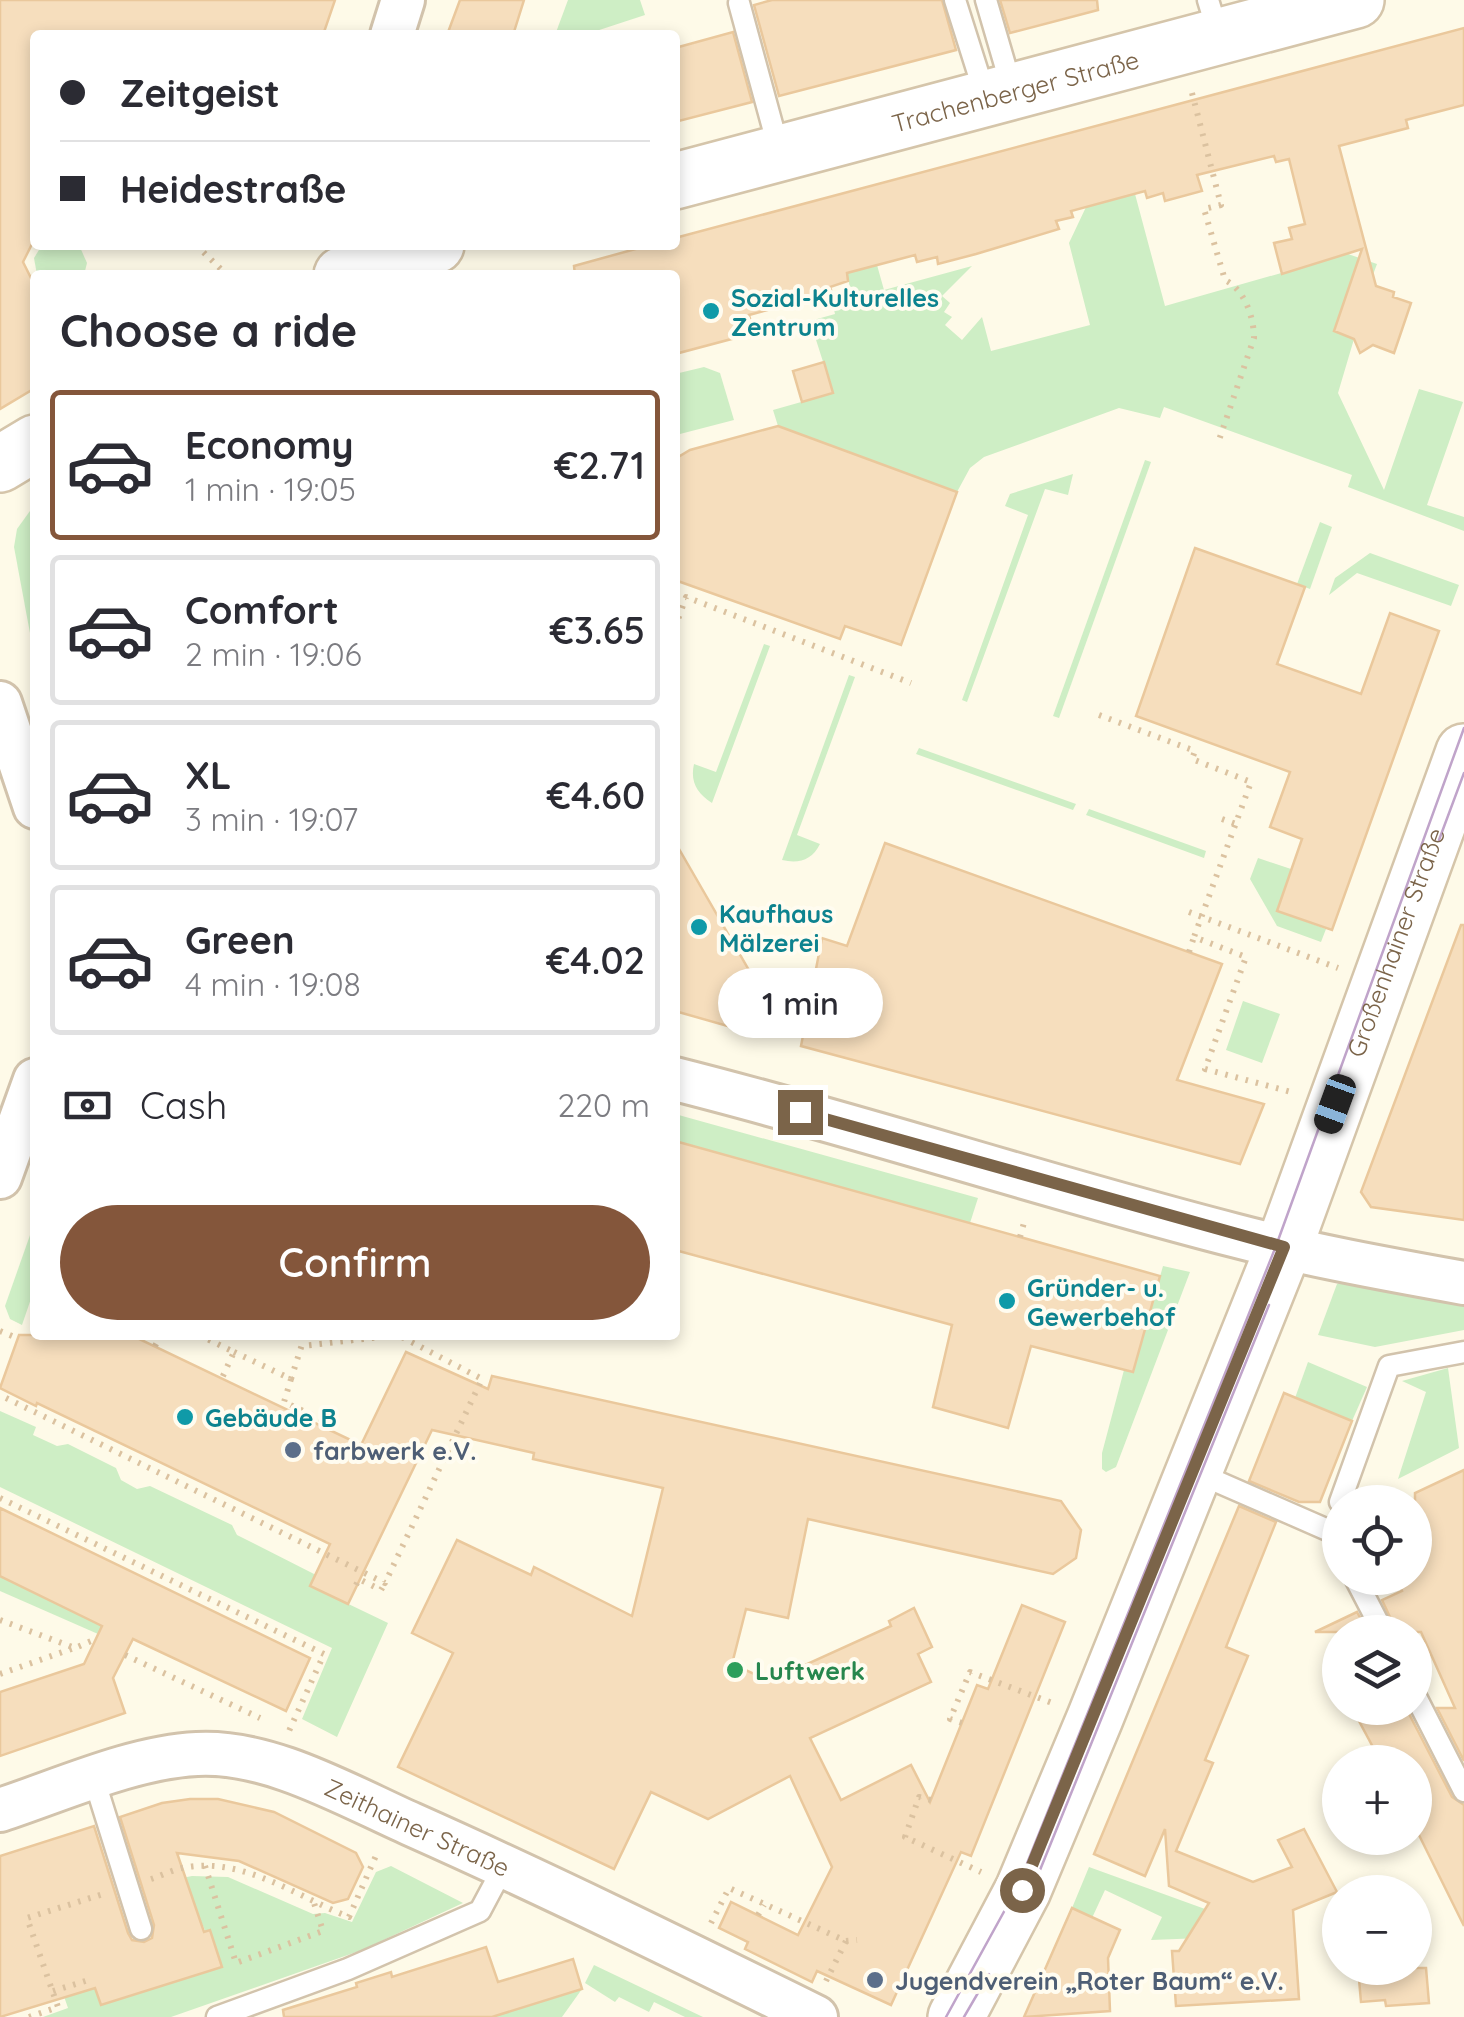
<!DOCTYPE html>
<meta charset="utf-8">
<style>
body{margin:0;font-family:Quicksand,sans-serif;background:#f2f2f3;color:#2b2b33;height:100vh;display:flex;flex-direction:column;font-size:38px;white-space:nowrap}
*{box-sizing:border-box;margin:0}
p{font-size:32px;color:#7c7c81}
.icon{flex:none;width:55px;height:55px;fill:none;stroke:currentColor;stroke-width:2;stroke-linecap:round;stroke-linejoin:round}
.map{position:relative;flex:1;overflow:hidden}
.details{position:absolute;left:30px;top:270px;width:650px;height:1070px;display:flex;flex-direction:column;background:#fff;border-radius:10px;box-shadow:0 5px 15px #0003}
.details>*{flex:none}
.top-card{position:absolute;left:30px;top:30px;width:650px;height:220px;border-radius:10px;box-shadow:0 5px 15px #0003;display:grid;align-content:center;height:220px;padding:0 30px;background:#fff}
.buttons{position:absolute;left:1322px;top:1485px;display:grid;gap:20px}
.buttons a{display:grid;place-items:center;width:110px;height:110px;border-radius:50%;background:#fff;box-shadow:0 5px 15px #0003;font-size:50px}
.end{position:absolute;width:45px;height:45px;margin:-22px;border:12px solid #7b6449;background:#fff;box-shadow:0 0 0 5px #fff}
.from{border-radius:50%}
.bubble{position:absolute;height:70px;border-radius:35px;background:#fff;box-shadow:0 5px 15px #0003;font-size:32px;font-weight:600;line-height:70px;text-align:center}
.car{position:absolute;width:30px;height:60px;margin:-30px -15px;border-radius:12px;box-shadow:0 0 8px 2px #0007;background:linear-gradient(#222 24%,#8ab4d8 0 40%,#222 0 76%,#8ab4d8 0 86%,#222 0)}
.top-card b{display:flex;align-items:center;gap:35px;height:95px;font-size:38px}
.top-card b+b{border-top:2px solid #e1e1e2}
.top-card i{width:25px;height:25px;background:#2b2b33}
ul{padding:0;list-style:none}
li{display:flex;align-items:center;gap:30px;height:150px;margin:0 20px 15px;padding:0 10px;border:5px solid #e1e1e2;border-radius:10px}
li div{flex:1}
li b{display:block;font-size:38px}
li em{font-style:normal;font-weight:600}
li.active{border-color:#84563b}
li>.icon{width:90px;height:90px;stroke-width:1.5}
h2{padding:0 30px;font-size:45px;line-height:120px}
.pay{display:flex;align-items:center;gap:25px;height:110px;padding:0 30px;font-size:38px}
.pay p{margin-inline-start:auto}
.cta{display:flex;gap:20px;margin-top:auto;padding:20px 30px}
.cta a{flex:1;height:115px;border-radius:60px;background:#84563b;color:#fff;font-size:40px;font-weight:600;line-height:115px;text-align:center}
.map>svg:first-child{display:block}
.green{fill:#ceeec5}
.building{fill:#f6debd;stroke:#eac89c;stroke-width:2.5}
.lines{fill:none;stroke-linecap:round;stroke-linejoin:round}
.lane-casing{stroke:#d2c3ac;stroke-width:25}
.street-casing{stroke:#d2c3ac;stroke-width:48}
.secondary-casing{stroke:#d5c5aa;stroke-width:60}
.path{stroke:#dbc2a0;stroke-width:6;stroke-dasharray:2.5 8;stroke-linecap:butt}
.lane{stroke:#fff;stroke-width:20}
.street{stroke:#fff;stroke-width:42}
.secondary{stroke:#fff;stroke-width:55}
.tram{stroke:#c0a4ca;stroke-width:2.5}
.route{stroke:#7b6449;stroke-width:12}
.culture-dot{fill:#0f9aa8;stroke:#fffcf0;stroke-width:4}
.service-dot{fill:#5c6f8a;stroke:#fffcf0;stroke-width:4}
.leisure-dot{fill:#2e9e5b;stroke:#fffcf0;stroke-width:4}
.labels{text-anchor:middle;dominant-baseline:central;stroke-width:8;stroke-linejoin:round;paint-order:stroke}
.street-label{font-size:25px;fill:#7b6449;stroke:#fffcf0}
.culture-label{font-size:25px;font-weight:bold;fill:#0d838f;stroke:#fffcf0;text-anchor:start}
.service-label{font-size:25px;font-weight:bold;fill:#4e5e75;stroke:#fffcf0;text-anchor:start}
.leisure-label{font-size:25px;font-weight:bold;fill:#27864d;stroke:#fffcf0;text-anchor:start}
</style>
<div class="map">
<svg width="1464" height="2017" viewBox="0 0 1464 2017">
<rect width="100%" height="100%" fill="#fefae8"/>
<!-- green -->
<g class="green">
<path d="M568 0H640L645 15 584 35H555Z"/>
<path d="M1135 194 1165 306 1348 254 1377 264 1368 288 1335 331 1354 339 1338 393 1384 490 1419 389 1463 402 1427 505 1464 517V531L1348 487 1352 475 1164 407 1160 418 1119 408 984 457 970 468 957 492 778 426 773 410 833 393 810 321 835 314 833 305 852 298 847 273 877 265 884 290 972 266 942 296 950 303 944 312 952 317 945 325 962 340 982 317 991 351 1090 325 1069 243 1086 207Z"/>
<path d="M42 245H79L87 263 84 275H37L34 258Z"/>
<path d="M704 367 720 373 734 420 680 434 675 429V374Z"/>
<path d="M1145 460 1151 462 1059 718 1053 716Z"/>
<path d="M1073 474 1068 495 1045 489 967 702 962 700 1028 515 1005 506 1010 494Z"/>
<path d="M35 504V660L14 547 17 529Z"/>
<path d="M1320 522 1332 527 1310 589 1297 584Z"/>
<path d="M1370 553 1459 585 1451 606 1357 573 1329 595 1335 578Z"/>
<path d="M764 644 770 646 712 803C697 793 690 782 694 764L716 772Z"/>
<path d="M849 675 855 677 797 835 820 844C812 860 799 864 782 860Z"/>
<path d="M919 748 1076 804 1073 810 916 754Z"/>
<path d="M1089 809 1206 851 1204 858 1086 815Z"/>
<path d="M1258 858 1291 869 1277 911 1326 929 1321 942 1277 926 1250 879Z"/>
<path d="M1243 1001 1280 1014 1262 1063 1226 1050Z"/>
<path d="M675 1114 978 1198 970 1223 675 1141Z"/>
<path d="M35 1221V1287L22 1325 10 1319 5 1306Z"/>
<path d="M1163 1266 1190 1272 1116 1467 1106 1472 1102 1469V1453L1124 1370 1133 1372Z"/>
<path d="M1347 1280 1464 1300V1330L1375 1347 1318 1335 1337 1284Z"/>
<path d="M1308 1362 1367 1387 1352 1421 1295 1398Z"/>
<path d="M1448 1368 1459 1448 1398 1479 1426 1392 1402 1381Z"/>
<path d="M0 1411 36 1427 33 1435 57 1446 68 1444 116 1468 121 1480 137 1489 150 1486 232 1525 237 1535 316 1575 311 1586 388 1623 337 1737 302 1719 332 1648 0 1487Z"/>
<path d="M0 1576 102 1626 98 1634 0 1591Z"/>
<path d="M391 1866 463 1903 362 1950 171 2017H43L68 2008 39 1924 108 1901 131 1933 89 1947 102 2005 221 1967 197 1912 151 1926 152 1884 192 1876 228 1877 313 1914 325 1913 352 1922 376 1872Z"/>
<path d="M1089 1867 1277 1935 1151 1940 1162 1917 1105 1890 1092 1918 1072 1908Z"/>
<path d="M594 1965 703 2017H685L654 2002 649 2012 619 1997 615 2002 585 1983Z"/>
<path d="M582 1989 562 2017H493Z"/>
</g>
<!-- building -->
<g class="building">
<path d="M0 0H335L323 35H35V238L23 262 35 286V388L0 409Z"/>
<path d="M460 0H524L513 35H447Z"/>
<path d="M772 0H942L956 50 779 96 754 5Z"/>
<path d="M1000 0H1097L1098 10 1010 33Z"/>
<path d="M1464 28V105L1406 120 1408 128 1339 146 1376 286 1394 292 1393 297 1411 303 1394 353 1373 345 1360 353 1354 339 1334 331 1362 249 1282 274 1274 243 1292 239 1289 228 1305 224 1289 159 1276 162 1274 156 1197 175 1202 191 1165 201 1163 193 1147 198 1145 191 1071 211 1073 217 1056 221 1059 229 976 254 938 264 937 257 917 262 915 255 847 273 848 281 830 287 832 293 749 315 754 333 675 354V275H575L574 266 650 245H675V238Z"/>
<path d="M733 32 752 102 675 122V48Z"/>
<path d="M824 362 833 393 802 402 793 371Z"/>
<path d="M778 426 957 492 901 645 845 626 840 639 675 580V459L690 450Z"/>
<path d="M1195 548 1305 587 1277 664 1361 694 1390 613 1439 631 1332 930 1277 911 1302 839 1270 827 1290 772 1136 716Z"/>
<path d="M675 842 754 979 738 1029 675 1011Z"/>
<path d="M885 843 1222 964 1177 1080 1264 1104 1240 1164 801 1046 822 938 847 946Z"/>
<path d="M1461 925H1464V1220L1371 1207 1361 1192Z"/>
<path d="M675 1141 1160 1276 1133 1372 1031 1346 1008 1428 933 1407 952 1325 675 1250Z"/>
<path d="M19 1335H131L361 1445 406 1352 488 1389 492 1376 1061 1501 1081 1530 1076 1558 1053 1574 808 1519 788 1618 746 1609 732 1664 770 1681 891 1626 889 1621 914 1608 932 1647 918 1654 931 1682 810 1738 841 1800 911 1765 930 1802 977 1685 988 1689 1022 1605 1065 1622 971 1856 961 1852 891 2005 817 1971 812 1982 745 1949 748 1942 719 1928 731 1902 798 1935 832 1867 790 1776 708 1819 651 1792 614 1869 398 1767 453 1653 412 1633 457 1540 531 1575 534 1567 632 1616 663 1488 533 1459 534 1453 432 1430 348 1604 310 1586 330 1544 37 1403 36 1406 0 1388Z"/>
<path d="M1284 1393 1352 1421 1320 1502H1299L1249 1481Z"/>
<path d="M1464 1470V1761L1437 1708H1455L1421 1632H1397L1382 1600 1402 1591 1396 1578H1415V1493Z"/>
<path d="M1239 1506 1276 1522 1226 1647 1248 1656 1205 1760 1213 1763 1176 1851 1253 1882 1292 1867 1278 1840 1304 1829 1337 1892 1293 1910 1299 1999 1176 2006 1172 1951H1179L1209 1903 1169 1886 1165 1829 1145 1876 1094 1854Z"/>
<path d="M0 1508 310 1658 286 1711 133 1639 113 1678 125 1713 0 1756V1692L84 1664 102 1626 0 1576Z"/>
<path d="M1357 1612 1368 1632H1315Z"/>
<path d="M1352 1708H1406L1452 1797 1464 1805V1926L1415 1827V1762H1381Z"/>
<path d="M190 1799H218L274 1812 356 1853 363 1867 348 1899 333 1903 239 1861 177 1853 204 1932 210 1930 222 1967 101 2005 95 1988 0 2017V1856L94 1826 128 1933 132 1940 144 1942 152 1938 154 1925 120 1817 162 1803Z"/>
<path d="M1072 1908 1120 1930 1108 1958 1110 2011 1024 2017Z"/>
<path d="M486 1947 498 1982 573 1959 582 1989 492 2017H284L283 2010 357 1987 356 1983 391 1972 392 1977Z"/>
<path d="M1358 1968H1426L1429 2003 1386 2006 1385 2000 1361 2002Z"/>
</g>
<g class="lines">
<!-- lane casing -->
<g class="lane-casing">
<g id="lane">
<path d="M955 0 986 98"/>
<path d="M986 0 1012 89"/>
<path d="M1208 0 1219 36"/>
<path d="M739 3 779 150"/>
<path d="M1195 1472 1330 1531"/>
<path d="M1340 1502 1389 1366 1464 1352"/>
<path d="M1355 1578 1383 1632"/>
<path d="M1415 1695 1464 1791"/>
<path d="M94 1779 141 1929"/>
<path d="M217 2017 348 1969 480 1911 504 1866"/>
</g>
</g>
<!-- street casing -->
<g class="street-casing">
<g id="street">
<path d="M392 35 403 0"/>
<path d="M0 703 35 807"/>
<path d="M675 1079C862 1126 1046 1187 1233 1235 1309 1255 1386 1269 1464 1283"/>
<path d="M0 1177 35 1080"/>
<path id="s1" d="M0 1810C61 1790 133 1757 197 1754 269 1750 346 1795 411 1824 548 1885 682 1951 816 2017"/>
</g>
</g>
<!-- secondary casing -->
<g class="secondary-casing">
<g id="secondary">
<path id="s2" d="M675 181 1356 0"/>
<path d="M342 275 436 245"/>
<path d="M0 464 35 443"/>
<path id="s3" d="M956 2017 1023 1890 1095 1718 1284 1247 1464 752"/>
</g>
</g>
<!-- path -->
<g class="path">
<path d="M1192 93 1221 205 1204 209 1225 280C1245 290 1254 318 1254 338L1218 443"/>
<path d="M196 245 227 275"/>
<path d="M675 628 686 597 911 683"/>
<path d="M1099 715 1195 751 1192 759 1251 782 1194 937 1246 957 1205 1069 1295 1093"/>
<path d="M1222 819 1236 824"/>
<path d="M1189 912 1338 968"/>
<path d="M1189 952 1194 937"/>
<path d="M1020 1237 1025 1219"/>
<path d="M0 1331 12 1336"/>
<path d="M199 1335 234 1352 222 1378"/>
<path d="M155 1346 161 1335"/>
<path d="M234 1352 291 1379 284 1402 329 1423 326 1428"/>
<path d="M291 1379 305 1335"/>
<path d="M6 1398 385 1583 482 1379 398 1335 302 1346"/>
<path d="M0 1498 324 1654 289 1731"/>
<path d="M356 1585 359 1579 381 1590 385 1583"/>
<path d="M0 1620 75 1648 96 1639"/>
<path d="M125 1655 260 1718"/>
<path d="M0 1674 74 1648"/>
<path d="M962 1723 950 1719 970 1672 1055 1704"/>
<path d="M931 1800 919 1797 905 1837 981 1872"/>
<path d="M205 1866 236 1963 323 1931 314 1903"/>
<path d="M151 1879C163 1875 176 1868 188 1867 245 1858 298 1897 349 1917L378 1851"/>
<path d="M758 1915 764 1905"/>
<path d="M711 1923 729 1888 846 1941 826 1981"/>
<path d="M846 1941 857 1940"/>
<path d="M53 1991 92 1979"/>
<path d="M29 2017 58 2007 27 1918 103 1894"/>
</g>
<!-- lane -->
<use href="#lane" class="lane"/>
<!-- street -->
<use href="#street" class="street"/>
<!-- secondary -->
<use href="#secondary" class="secondary"/>
<!-- tram -->
<g class="tram">
<path d="M1439 840 1464 773"/>
<path d="M1040 1870 1269 1305"/>
<path d="M946 2017 1017 1888 1218 1391 1276 1246 1464 728"/>
<path d="M964 2017 989 1974"/>
</g>
</g>
<g class="lines">
<!-- route -->
<path class="route" d="M800 1112 1284 1247 1022 1890"/>
</g>
<!-- markers -->
<g class="culture-dot">
<circle cx="711" cy="311" r="10"/>
<circle cx="699" cy="927" r="10"/>
<circle cx="1007" cy="1301" r="10"/>
<circle cx="185" cy="1417" r="10"/>
</g>
<g class="service-dot">
<circle cx="293" cy="1450" r="10"/>
<circle cx="875" cy="1980" r="10"/>
</g>
<circle class="leisure-dot" cx="735" cy="1670" r="10"/>
<g class="labels">
<!-- street labels -->
<g class="street-label">
<text stroke="none"><textPath href="#s2" startOffset="352">Trachenberger Straße</textPath></text>
<text stroke="none"><textPath href="#s3" startOffset="1162">Großenhainer Straße</textPath></text>
<text stroke="none"><textPath href="#s1" startOffset="440">Zeithainer Straße</textPath></text>
</g>
<!-- culture labels -->
<g class="culture-label">
<text x="731" y="297">Sozial-Kulturelles<tspan x="731" dy="29">Zentrum</tspan></text>
<text x="719" y="913">Kaufhaus<tspan x="719" dy="29">Mälzerei</tspan></text>
<text x="1027" y="1287">Gründer- u.<tspan x="1027" dy="29">Gewerbehof</tspan></text>
<text x="205" y="1417">Gebäude B</text>
</g>
<!-- service labels -->
<g class="service-label">
<text x="313" y="1450">farbwerk e.V.</text>
<text x="895" y="1980">Jugendverein „Roter Baum“ e.V.</text>
</g>
<!-- leisure labels -->
<g class="leisure-label">
<text x="755" y="1670">Luftwerk</text>
</g>
</g>
</svg>
<div class="buttons">
<a><svg class="icon" aria-label="locate" viewBox="0 0 24 24"><circle cx="12" cy="12" r="6"/><path d="M12 2v4M12 18v4M2 12h4M18 12h4"/></svg></a>
<a><svg class="icon" aria-label="layers" viewBox="0 0 24 24"><path d="M12 4l9 5-9 5-9-5zM3 14l9 5 9-5"/></svg></a>
<a>+</a>
<a>−</a>
</div>
<i class="end from" style="left:1022px;top:1890px"></i>
<i class="end" style="left:800px;top:1112px"></i>
<div class="bubble" style="left:718px;top:968px;width:165px">1 min</div>
<i class="car" style="left:1335px;top:1104px;rotate:200deg"></i>
<div class="top-card">
<b><i class="from"></i>Zeitgeist</b>
<b><i></i>Heidestraße</b>
</div>
<section class="details">
<h2>Choose a ride</h2>
<ul>
<li class="active"><svg class="icon" aria-label="car" viewBox="0 0 24 24"><path d="M5 17H2v-5l4-1 3-4h7l3 4 3 1v5h-3M9 17h6M6 11h13"/><circle cx="7" cy="17" r="2"/><circle cx="17" cy="17" r="2"/></svg><div><b>Economy</b><p>1 min · 19:05</p></div><em>€2.71</em></li>
<li><svg class="icon" aria-label="car" viewBox="0 0 24 24"><path d="M5 17H2v-5l4-1 3-4h7l3 4 3 1v5h-3M9 17h6M6 11h13"/><circle cx="7" cy="17" r="2"/><circle cx="17" cy="17" r="2"/></svg><div><b>Comfort</b><p>2 min · 19:06</p></div><em>€3.65</em></li>
<li><svg class="icon" aria-label="car" viewBox="0 0 24 24"><path d="M5 17H2v-5l4-1 3-4h7l3 4 3 1v5h-3M9 17h6M6 11h13"/><circle cx="7" cy="17" r="2"/><circle cx="17" cy="17" r="2"/></svg><div><b>XL</b><p>3 min · 19:07</p></div><em>€4.60</em></li>
<li><svg class="icon" aria-label="car" viewBox="0 0 24 24"><path d="M5 17H2v-5l4-1 3-4h7l3 4 3 1v5h-3M9 17h6M6 11h13"/><circle cx="7" cy="17" r="2"/><circle cx="17" cy="17" r="2"/></svg><div><b>Green</b><p>4 min · 19:08</p></div><em>€4.02</em></li>
</ul>
<div class="pay"><svg class="icon" aria-label="cash" viewBox="0 0 24 24"><path d="M3 7h18v10H3z"/><circle cx="12" cy="12" r="2"/></svg>Cash<p>220 m</p></div>
<div class="cta"><a>Confirm</a></div>
</section>
</div>
